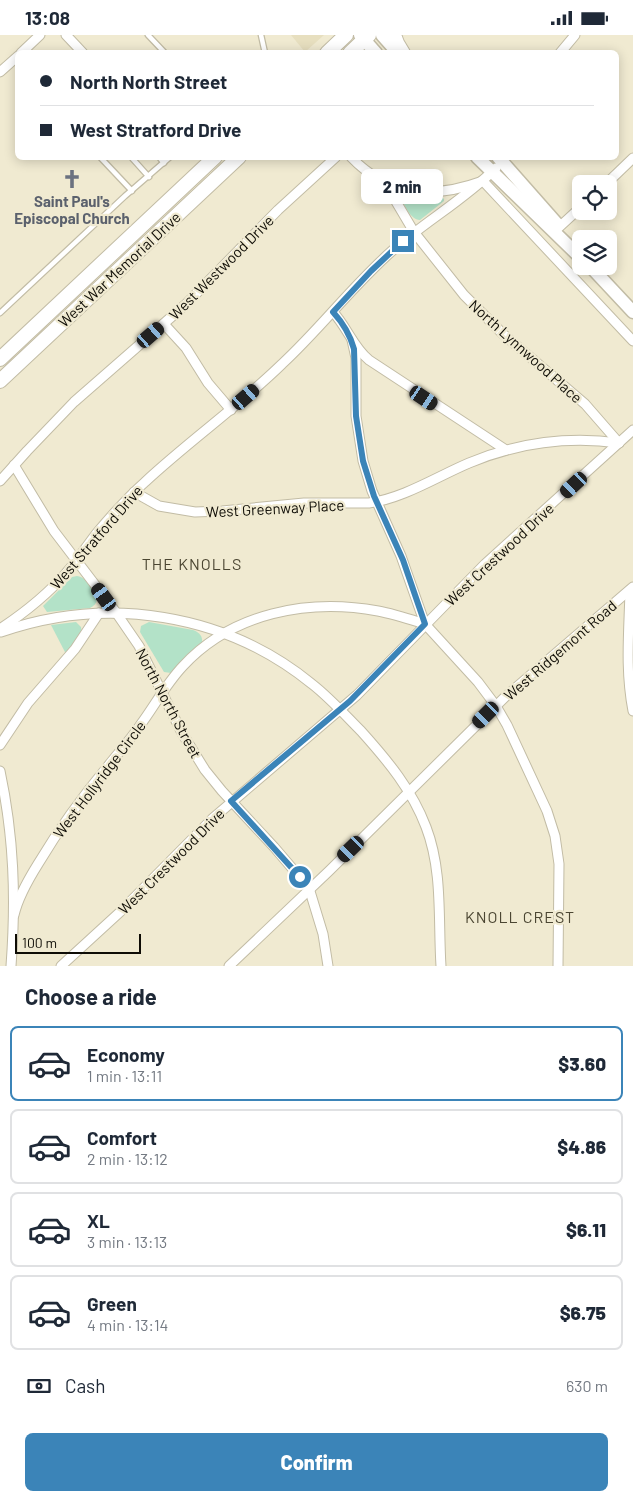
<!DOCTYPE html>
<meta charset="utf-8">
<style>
body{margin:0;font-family:Barlow,sans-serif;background:#f6f6f7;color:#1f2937;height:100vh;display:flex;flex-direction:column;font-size:19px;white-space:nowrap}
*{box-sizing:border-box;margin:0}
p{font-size:16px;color:#747a83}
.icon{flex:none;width:28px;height:28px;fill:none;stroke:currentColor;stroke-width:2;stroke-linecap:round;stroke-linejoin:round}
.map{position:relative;height:931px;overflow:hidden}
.panel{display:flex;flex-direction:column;background:#fff;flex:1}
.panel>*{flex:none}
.top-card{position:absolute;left:15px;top:15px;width:604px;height:110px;border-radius:8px;box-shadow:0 2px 12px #0003;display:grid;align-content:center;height:110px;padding:0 25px;background:#fff}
.buttons{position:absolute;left:572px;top:140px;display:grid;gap:10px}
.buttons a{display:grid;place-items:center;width:45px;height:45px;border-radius:8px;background:#fff;box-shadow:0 2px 12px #0003;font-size:25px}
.scale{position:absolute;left:15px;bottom:12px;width:126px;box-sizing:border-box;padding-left:5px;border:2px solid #0e0c05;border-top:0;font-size:14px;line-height:18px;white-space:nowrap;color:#0e0c05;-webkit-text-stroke:4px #f0ead1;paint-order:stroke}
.end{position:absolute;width:22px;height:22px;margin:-11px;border:6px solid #3b84b8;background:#fff;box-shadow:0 0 0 2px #fff}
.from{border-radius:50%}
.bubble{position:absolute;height:35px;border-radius:8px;background:#fff;box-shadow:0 2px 12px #0003;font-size:16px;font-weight:800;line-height:35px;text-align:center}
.car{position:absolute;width:15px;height:30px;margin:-15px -8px;border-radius:6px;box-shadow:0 0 4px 1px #0007;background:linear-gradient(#222 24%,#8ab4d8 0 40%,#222 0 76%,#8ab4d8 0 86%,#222 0)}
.top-card b{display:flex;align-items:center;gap:18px;height:48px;font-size:19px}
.top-card b+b{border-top:1px solid #e0e1e3}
.top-card i{width:12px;height:12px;background:#1f2937}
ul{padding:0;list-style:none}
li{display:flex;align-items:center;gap:15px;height:75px;margin:0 10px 8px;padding:0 15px;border:2px solid #e0e1e3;border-radius:8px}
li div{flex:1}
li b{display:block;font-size:19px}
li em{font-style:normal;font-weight:800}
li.on{border-color:#3b84b8}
li>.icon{width:45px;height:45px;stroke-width:1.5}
h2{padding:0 25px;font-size:22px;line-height:60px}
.pay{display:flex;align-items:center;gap:12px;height:55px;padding:0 25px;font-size:19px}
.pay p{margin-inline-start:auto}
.action{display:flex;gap:10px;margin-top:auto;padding:10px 25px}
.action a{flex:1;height:58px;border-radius:8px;background:#3b84b8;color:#fff;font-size:20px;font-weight:800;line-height:58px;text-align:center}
.status{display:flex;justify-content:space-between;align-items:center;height:35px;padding:0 25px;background:#fff;direction:ltr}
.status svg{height:14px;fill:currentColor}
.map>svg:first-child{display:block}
.built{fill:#e7dfbf}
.green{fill:#b3e2c8}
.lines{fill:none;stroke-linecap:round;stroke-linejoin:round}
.service-casing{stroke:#c2bca5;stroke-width:7}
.minor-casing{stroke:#c2bca5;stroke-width:11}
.secondary-casing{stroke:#c2bca5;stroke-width:15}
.trunk-casing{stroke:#c2bca5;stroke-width:16}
.service{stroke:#fff;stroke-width:4.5}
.minor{stroke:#fff;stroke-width:9}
.secondary{stroke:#fff;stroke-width:12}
.trunk{stroke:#fff;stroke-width:14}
.route{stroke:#3b84b8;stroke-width:6}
.labels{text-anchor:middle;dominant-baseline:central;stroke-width:4.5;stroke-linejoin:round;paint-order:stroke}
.worship-label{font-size:15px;font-weight:bold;fill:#5b616d;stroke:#f0ead1}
.street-label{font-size:15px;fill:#0e0c05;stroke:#f0ead1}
.neighbourhood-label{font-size:16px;letter-spacing:1px;fill:#4b4632;stroke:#f0ead1}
</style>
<div class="status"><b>13:08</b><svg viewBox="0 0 49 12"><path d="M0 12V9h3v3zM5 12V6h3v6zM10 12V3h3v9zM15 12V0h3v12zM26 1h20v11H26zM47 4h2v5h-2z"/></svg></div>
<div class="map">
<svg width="633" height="931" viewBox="0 0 633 931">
<rect width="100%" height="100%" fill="#f0ead1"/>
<!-- built -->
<path class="built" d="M291 0H324L305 17Z"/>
<!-- green -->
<g class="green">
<path d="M407 158 439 160 444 164V166L420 185C410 184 406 172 401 164L403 160Z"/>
<path d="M77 541C89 543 107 565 90 573L47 577 43 571 72 542Z"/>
<path d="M76 587 81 592 82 599 66 619 51 590Z"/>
<path d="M149 587 193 595C199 597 203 601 202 608L171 638 164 637 140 597 141 591Z"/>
</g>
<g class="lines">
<!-- service casing -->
<g class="service-casing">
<g id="service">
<path d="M148 0 165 18"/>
<path d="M261 0 265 18"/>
<path d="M100 122 132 156"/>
<path d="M131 122 149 142"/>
<path d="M159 122 164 128"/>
<path d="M0 278 125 161 170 122"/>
</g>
</g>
<!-- minor casing -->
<g class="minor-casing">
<g id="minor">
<path d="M66 0 83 18"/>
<path d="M21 18 40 0"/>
<path d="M560 18 575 0"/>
<path d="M0 37 18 21"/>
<path d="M351 122C389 162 434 164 483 146L633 306"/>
<path d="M385 148 414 197 464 260 503 299 585 369 619 408"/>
<path d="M606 149 633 123"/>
<path d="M556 195 581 172"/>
<path d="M333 277C347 292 353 312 369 325L506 415"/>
<path d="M164 289 186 313 208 348 231 375"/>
<path d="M352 305 356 323V381L363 426 372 456 401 521 425 589 478 647 496 671 507 690 547 776 555 801 559 829 558 931"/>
<path d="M14 430 54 496 115 576 139 611 182 698 205 735 222 756 274 812 309 853 323 899 328 931"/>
<path d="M0 446 27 416 74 367 185 270 278 175 336 122"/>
<path d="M134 457 159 471 195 477 222 476 304 468H369C404 463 436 442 469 428 517 408 567 401 619 408"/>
<path d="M630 555C629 597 625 634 633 676"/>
<path d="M0 594C24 578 47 560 66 538 77 526 86 512 96 499 111 481 127 463 145 447 189 406 239 371 282 329 321 293 353 250 393 215 426 186 465 164 496 133"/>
<path d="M1 597C107 560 225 578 312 649 330 663 345 680 361 696 388 726 412 755 426 792 443 836 438 885 441 931"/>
<path d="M0 710 28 668 75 614 99 578"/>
<path d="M0 736C14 802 16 863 11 931"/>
<path d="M14 880C18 862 28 845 38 829 59 794 82 762 108 731 119 717 131 704 141 689 155 670 166 649 183 631 232 578 308 563 378 576 394 579 409 584 425 589"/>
<path d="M61 931 120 877 212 784 357 660 485 529 633 395"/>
<path d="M229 931 329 836 505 662 633 552"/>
</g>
</g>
<!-- secondary casing -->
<g class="secondary-casing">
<g id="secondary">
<path d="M360 0 376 18"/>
<path d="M382 0 398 18"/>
<path d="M477 122 581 223"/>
<path d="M498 122 558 190"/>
<path d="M590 231 633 277"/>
</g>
</g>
<!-- trunk casing -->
<g class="trunk-casing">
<g id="trunk">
<path d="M394 0 397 8 403 18"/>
<path d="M327 18 346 0"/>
<path d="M350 18 369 0"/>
<path d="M0 324 215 122"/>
<path d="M0 346 239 122"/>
</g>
</g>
<!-- service -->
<use href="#service" class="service"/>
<!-- minor -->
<use href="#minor" class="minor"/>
<!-- secondary -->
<use href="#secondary" class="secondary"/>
<!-- trunk -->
<use href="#trunk" class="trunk"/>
</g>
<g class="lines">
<!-- route -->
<path class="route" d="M300 842 231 766 350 666 425 589 403 525 374 461 363 426 356 381 354 314C350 299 343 288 333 277L371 236 403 206"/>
</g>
<!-- icons -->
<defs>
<g id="church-bare" transform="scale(1.5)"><path d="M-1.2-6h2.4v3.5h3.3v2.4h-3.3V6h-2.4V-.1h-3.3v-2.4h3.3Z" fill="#6b7280" stroke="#f0ead1" stroke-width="2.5" paint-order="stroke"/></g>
</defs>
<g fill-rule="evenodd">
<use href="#church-bare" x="72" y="144"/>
</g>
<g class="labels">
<!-- worship labels -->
<g class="worship-label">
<text x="72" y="166">Saint Paul's<tspan x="72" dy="17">Episcopal Church</tspan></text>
</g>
<!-- street labels -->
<g class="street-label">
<text transform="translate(221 232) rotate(-45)">West Westwood Drive</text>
<text transform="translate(119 234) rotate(-43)">West War Memorial Drive</text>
<text transform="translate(526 316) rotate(42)">North Lynnwood Place</text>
<text transform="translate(275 473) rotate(-3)">West Greenway Place</text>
<text transform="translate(96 502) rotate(-49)">West Stratford Drive</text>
<text transform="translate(499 519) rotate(-43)">West Crestwood Drive</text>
<text transform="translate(560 615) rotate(-41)">West Ridgemont Road</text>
<text transform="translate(169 668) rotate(62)">North North Street</text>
<text transform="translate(99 744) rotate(-53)">West Hollyridge Circle</text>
<text transform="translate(171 826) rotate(-45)">West Crestwood Drive</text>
</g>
<!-- neighbourhood labels -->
<g class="neighbourhood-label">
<text x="192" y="528">THE KNOLLS</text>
<text x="520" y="881">KNOLL CREST</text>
</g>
</g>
</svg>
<div class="buttons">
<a><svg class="icon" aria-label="locate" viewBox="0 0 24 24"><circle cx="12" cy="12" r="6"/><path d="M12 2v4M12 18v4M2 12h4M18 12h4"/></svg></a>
<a><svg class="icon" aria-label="layers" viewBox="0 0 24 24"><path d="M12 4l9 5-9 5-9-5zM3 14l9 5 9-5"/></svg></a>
</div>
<div class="scale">100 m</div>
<i class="end from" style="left:300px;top:842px"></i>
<i class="end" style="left:403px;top:206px"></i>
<div class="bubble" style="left:361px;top:134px;width:82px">2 min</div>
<i class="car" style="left:151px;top:300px;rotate:49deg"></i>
<i class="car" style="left:246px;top:362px;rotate:49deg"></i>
<i class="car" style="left:424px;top:363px;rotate:124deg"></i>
<i class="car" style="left:574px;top:450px;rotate:227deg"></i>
<i class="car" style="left:104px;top:562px;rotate:324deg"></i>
<i class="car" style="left:486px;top:680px;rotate:225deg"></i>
<i class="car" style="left:351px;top:814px;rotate:226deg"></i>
<div class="top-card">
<b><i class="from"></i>North North Street</b>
<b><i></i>West Stratford Drive</b>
</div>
</div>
<section class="panel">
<h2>Choose a ride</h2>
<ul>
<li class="on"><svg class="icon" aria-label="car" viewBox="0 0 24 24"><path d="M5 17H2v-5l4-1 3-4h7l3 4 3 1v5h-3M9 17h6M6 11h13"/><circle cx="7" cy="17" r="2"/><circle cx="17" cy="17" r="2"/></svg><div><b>Economy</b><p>1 min · 13:11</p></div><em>$3.60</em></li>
<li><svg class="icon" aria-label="car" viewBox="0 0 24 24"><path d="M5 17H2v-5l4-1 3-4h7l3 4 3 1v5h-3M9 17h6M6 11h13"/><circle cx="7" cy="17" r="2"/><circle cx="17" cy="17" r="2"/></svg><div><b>Comfort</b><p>2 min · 13:12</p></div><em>$4.86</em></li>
<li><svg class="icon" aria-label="car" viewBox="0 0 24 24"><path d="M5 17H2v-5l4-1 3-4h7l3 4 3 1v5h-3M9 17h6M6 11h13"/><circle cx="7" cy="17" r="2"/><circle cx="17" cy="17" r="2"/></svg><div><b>XL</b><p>3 min · 13:13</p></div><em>$6.11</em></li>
<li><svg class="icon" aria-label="car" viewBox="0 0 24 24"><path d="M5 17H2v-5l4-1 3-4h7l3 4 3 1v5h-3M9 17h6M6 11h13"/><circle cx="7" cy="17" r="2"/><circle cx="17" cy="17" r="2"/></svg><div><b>Green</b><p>4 min · 13:14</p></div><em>$6.75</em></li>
</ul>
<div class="pay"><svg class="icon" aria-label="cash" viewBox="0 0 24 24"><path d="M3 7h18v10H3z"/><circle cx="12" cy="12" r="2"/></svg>Cash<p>630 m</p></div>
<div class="action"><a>Confirm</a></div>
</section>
